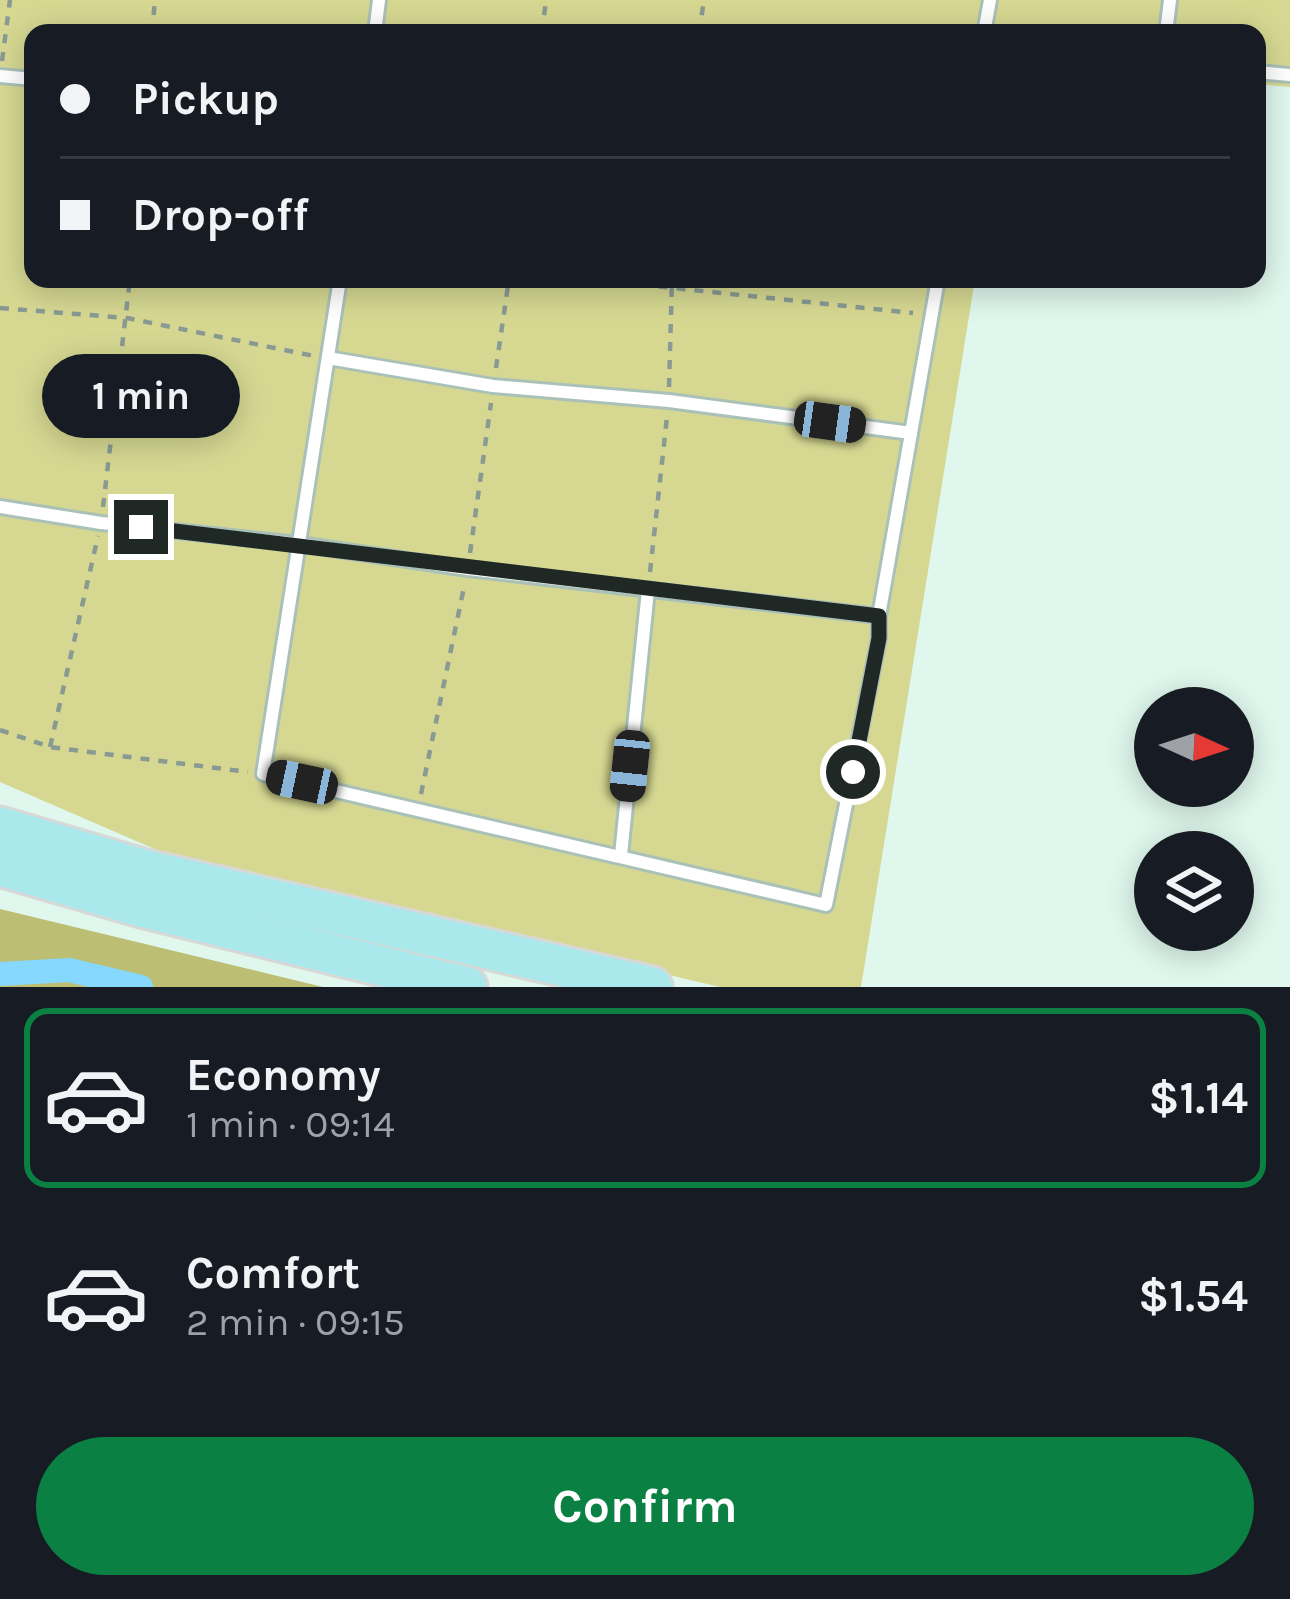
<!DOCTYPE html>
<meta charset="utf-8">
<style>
body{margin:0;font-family:Karla,sans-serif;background:#20242c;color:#f1f3f6;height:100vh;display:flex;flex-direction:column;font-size:45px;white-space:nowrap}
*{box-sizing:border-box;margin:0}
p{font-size:39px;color:#9ea1a6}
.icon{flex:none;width:66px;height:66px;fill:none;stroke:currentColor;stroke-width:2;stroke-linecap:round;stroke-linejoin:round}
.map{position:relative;height:987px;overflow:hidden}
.panel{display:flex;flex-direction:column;background:#171b24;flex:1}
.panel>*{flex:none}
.banner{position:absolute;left:24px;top:24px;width:1242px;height:264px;border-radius:24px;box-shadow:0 6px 30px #0003;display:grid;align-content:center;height:264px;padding:0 36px;background:#171b24}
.needle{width:78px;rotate:93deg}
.buttons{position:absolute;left:1134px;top:687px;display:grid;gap:24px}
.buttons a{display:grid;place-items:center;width:120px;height:120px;border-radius:50%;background:#171b24;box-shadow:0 6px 30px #0003;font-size:60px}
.end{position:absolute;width:54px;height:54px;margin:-27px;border:15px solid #1f2825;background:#fff;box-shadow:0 0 0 6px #fff}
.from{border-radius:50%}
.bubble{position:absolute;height:84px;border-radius:42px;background:#171b24;box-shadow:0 6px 30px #0003;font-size:39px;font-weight:700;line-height:84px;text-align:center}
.car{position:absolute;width:36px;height:72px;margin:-36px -18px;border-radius:15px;box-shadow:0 0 9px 3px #0007;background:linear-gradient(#222 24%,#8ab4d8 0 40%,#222 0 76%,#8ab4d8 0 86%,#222 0)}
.banner b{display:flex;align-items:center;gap:42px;height:114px;font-size:45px}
.banner b+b{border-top:3px solid #363941}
.banner i{width:30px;height:30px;background:#f1f3f6}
ul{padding:21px 0 0;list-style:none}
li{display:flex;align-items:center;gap:36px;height:180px;margin:0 24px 18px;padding:0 12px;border:6px solid transparent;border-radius:24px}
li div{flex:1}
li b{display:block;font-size:45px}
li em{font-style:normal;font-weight:700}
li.active{border-color:#0b8043}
li>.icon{width:108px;height:108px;stroke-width:1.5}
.cta{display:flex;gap:24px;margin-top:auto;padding:24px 36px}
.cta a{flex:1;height:138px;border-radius:72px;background:#0b8043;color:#fff;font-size:48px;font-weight:700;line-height:138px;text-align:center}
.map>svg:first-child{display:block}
.green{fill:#d6d892}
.forest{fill:#bcbe74}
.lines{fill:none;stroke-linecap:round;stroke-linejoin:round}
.canal{stroke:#86d8fe;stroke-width:24}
.service-casing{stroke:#aac1b8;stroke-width:18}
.primary-casing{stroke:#d7d8d8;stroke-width:45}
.path{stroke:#899a93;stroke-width:4.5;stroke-dasharray:9 9;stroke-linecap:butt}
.service{stroke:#fff;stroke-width:12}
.primary{stroke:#a9e8eb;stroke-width:39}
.route{stroke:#1f2825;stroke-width:15}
</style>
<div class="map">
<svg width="1290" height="987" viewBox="0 0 1290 987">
<rect width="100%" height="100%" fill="#dff7ed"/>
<!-- green -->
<path class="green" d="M0 0H1290V87L1257 84V33H33V279H975L861 987H720L180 860 0 782Z"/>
<!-- forest -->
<path class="forest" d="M0 909 323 987H0Z"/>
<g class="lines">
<!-- canal -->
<path class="canal" d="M0 974 69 970 141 987"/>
<!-- service casing -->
<g class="service-casing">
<g id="service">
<path d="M375 33 379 0"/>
<path d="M984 33 990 0"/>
<path d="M1166 33 1170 0"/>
<path d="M1257 72 1290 75"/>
<path d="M0 76 33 79"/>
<path d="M340 279 263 774 826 905 879 638V616L938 279"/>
<path d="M328 358 493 386 669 401 911 433"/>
<path d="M0 507 101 523 299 544 468 569 879 616"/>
<path d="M621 855 648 590"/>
</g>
</g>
<!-- primary casing -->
<g class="primary-casing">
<g id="primary">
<path d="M0 827 146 870 652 987"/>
<path d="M0 866 141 907 467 987"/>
</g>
</g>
<!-- path -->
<g class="path">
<path d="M152 33 155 0"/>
<path d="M542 33 546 0"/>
<path d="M699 33 704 0"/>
<path d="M2 61 10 0"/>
<path d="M587 279 913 313"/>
<path d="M0 308 127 318 314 356"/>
<path d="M496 368 509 279"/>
<path d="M669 387 672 279"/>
<path d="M103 507 130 279"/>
<path d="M470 553 491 403"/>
<path d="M650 572 667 417"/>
<path d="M0 730 50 747 248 772"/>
<path d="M50 747 98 536"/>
<path d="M421 794 464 587"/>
</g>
<!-- service -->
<use href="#service" class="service"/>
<!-- primary -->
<use href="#primary" class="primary"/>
</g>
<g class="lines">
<!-- route -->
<path class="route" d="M141 527 879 616V638L853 772"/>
</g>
</svg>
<div class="buttons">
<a><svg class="needle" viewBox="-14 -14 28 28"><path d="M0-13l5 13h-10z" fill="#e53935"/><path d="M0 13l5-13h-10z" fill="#9ea1a6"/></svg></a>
<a><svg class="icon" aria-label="layers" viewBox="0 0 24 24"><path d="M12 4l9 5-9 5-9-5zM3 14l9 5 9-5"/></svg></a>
</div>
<i class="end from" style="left:853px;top:772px"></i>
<i class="end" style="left:141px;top:527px"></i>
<div class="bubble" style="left:42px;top:354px;width:198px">1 min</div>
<i class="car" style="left:830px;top:422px;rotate:98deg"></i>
<i class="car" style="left:630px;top:766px;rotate:186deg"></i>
<i class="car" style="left:302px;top:782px;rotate:282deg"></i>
<div class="banner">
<b><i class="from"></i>Pickup</b>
<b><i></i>Drop-off</b>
</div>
</div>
<section class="panel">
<ul>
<li class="active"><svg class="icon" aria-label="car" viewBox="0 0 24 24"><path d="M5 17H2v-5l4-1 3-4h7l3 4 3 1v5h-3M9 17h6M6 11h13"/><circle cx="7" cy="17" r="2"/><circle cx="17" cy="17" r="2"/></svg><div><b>Economy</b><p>1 min · 09:14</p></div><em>$1.14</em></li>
<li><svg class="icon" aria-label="car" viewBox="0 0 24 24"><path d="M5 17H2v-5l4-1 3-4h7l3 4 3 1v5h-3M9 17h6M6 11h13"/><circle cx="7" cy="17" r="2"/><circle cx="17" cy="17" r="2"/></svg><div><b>Comfort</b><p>2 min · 09:15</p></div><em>$1.54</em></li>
</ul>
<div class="cta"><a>Confirm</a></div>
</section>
